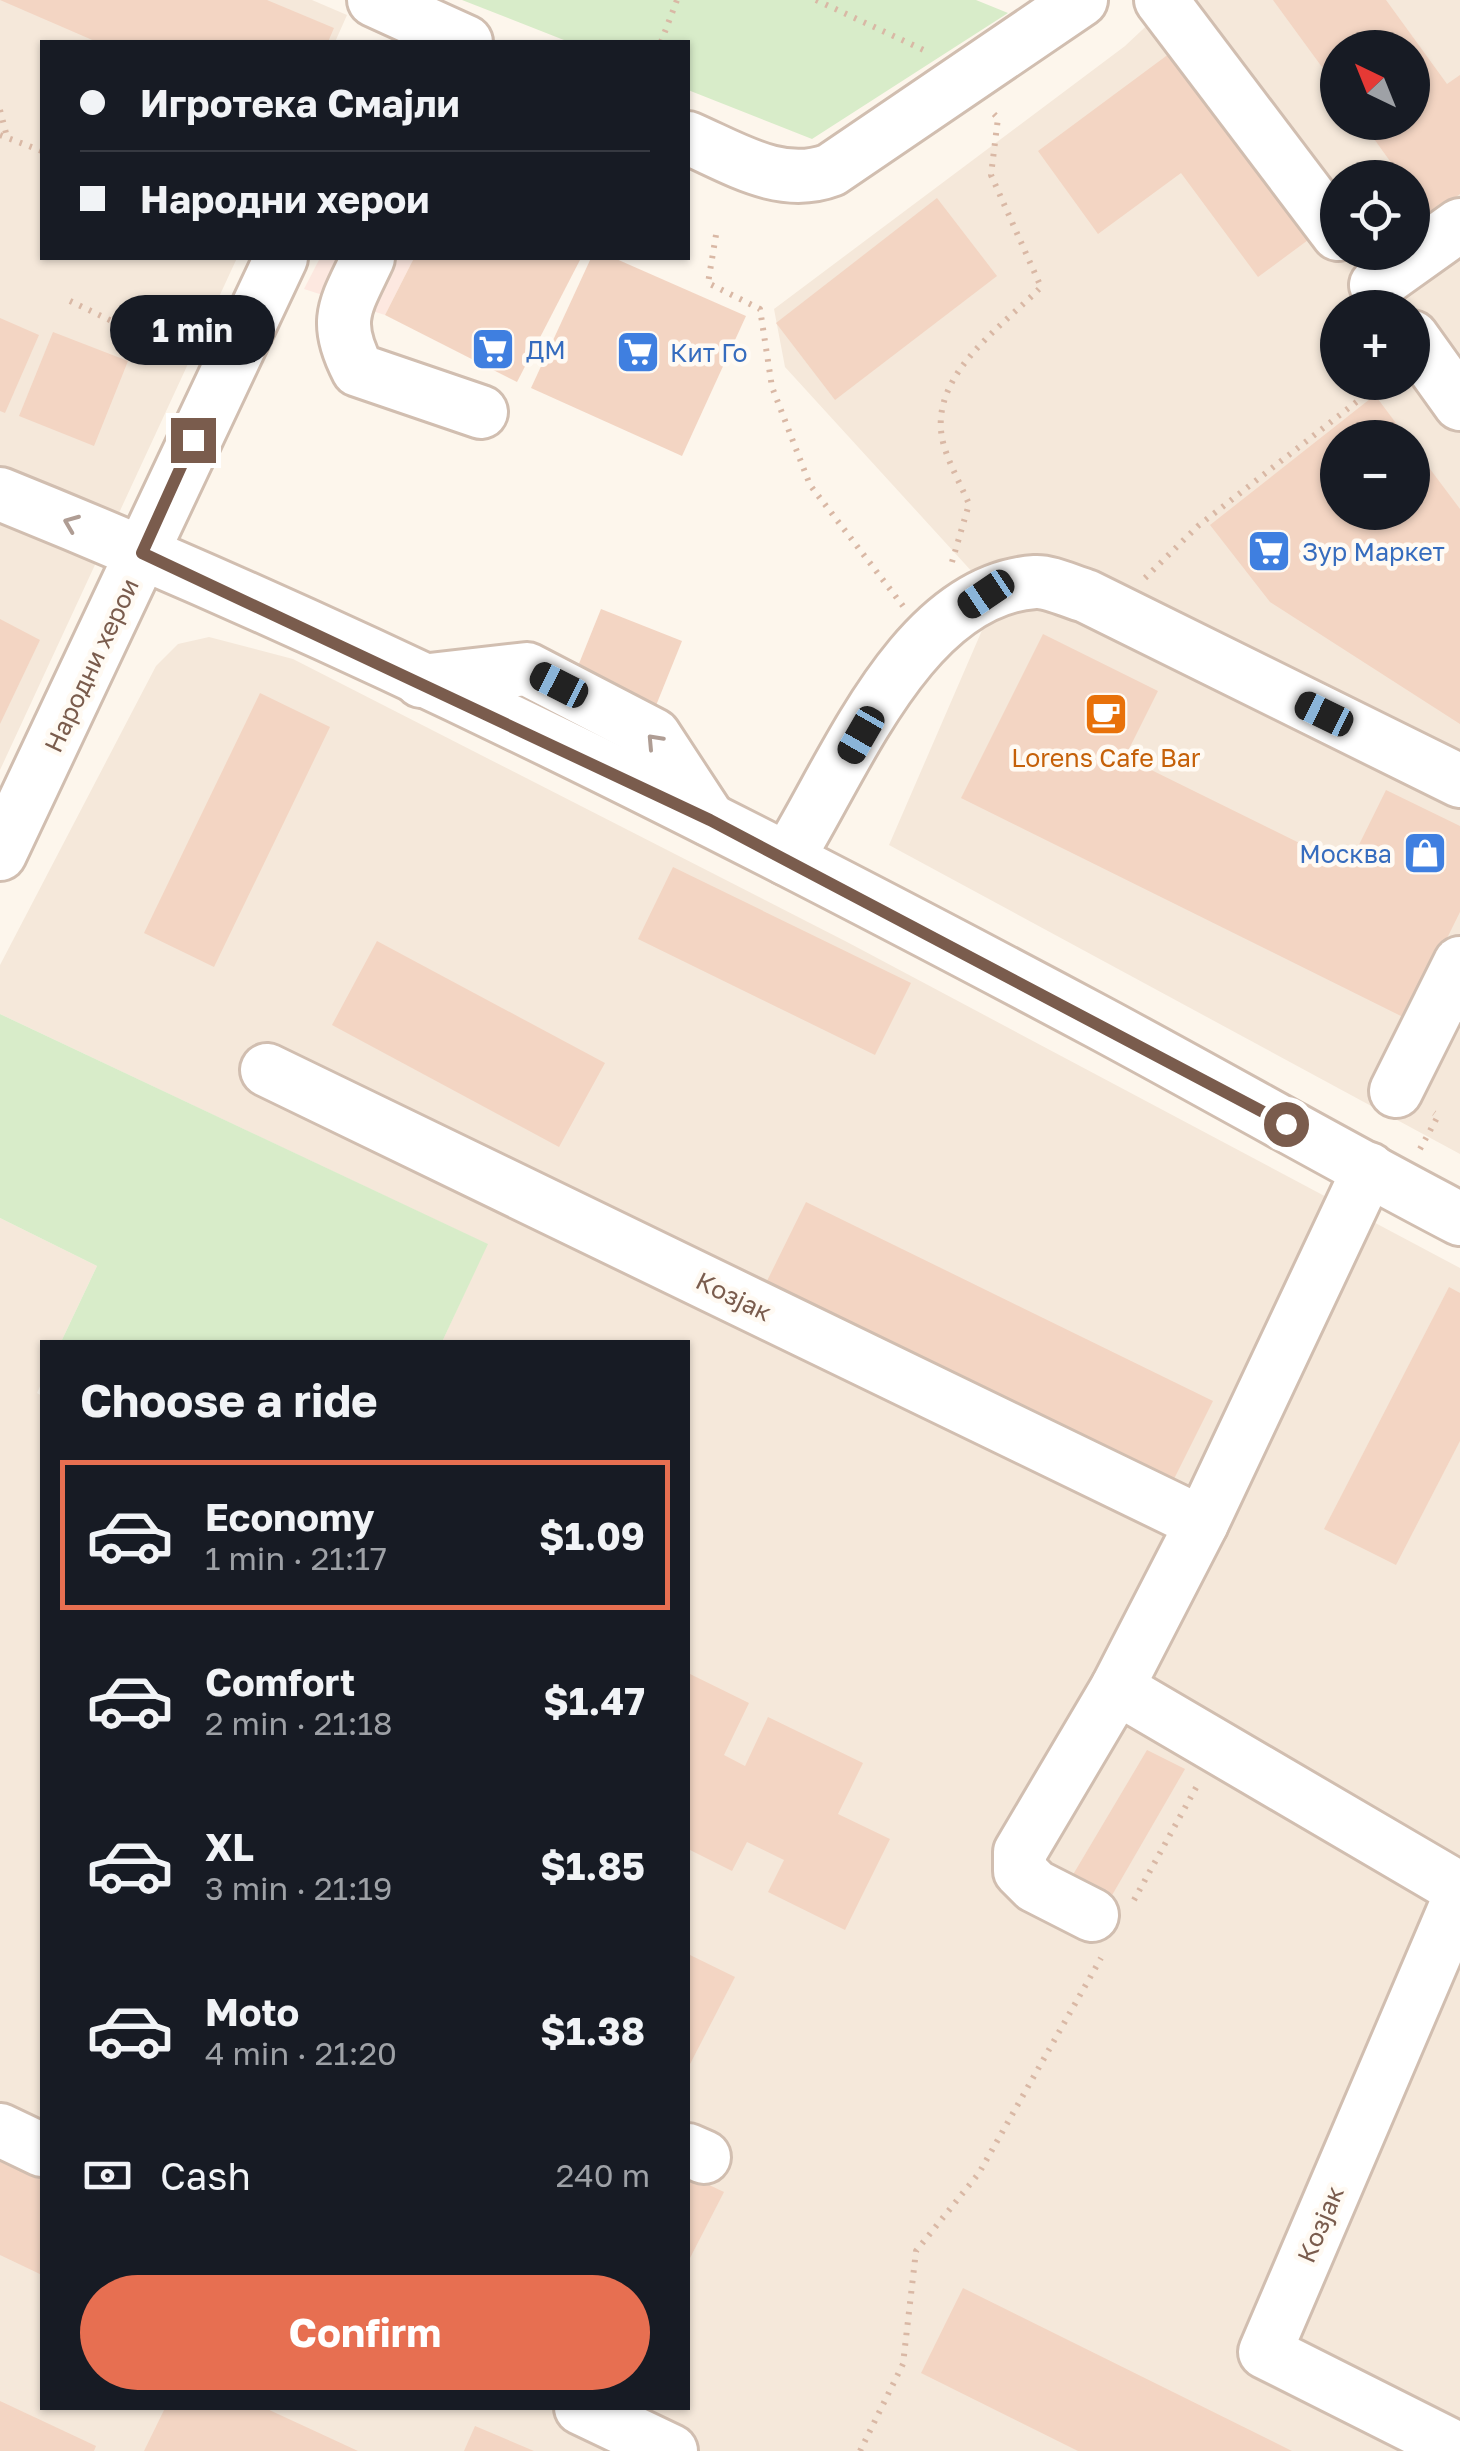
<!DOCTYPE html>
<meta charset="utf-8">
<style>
body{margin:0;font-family:"Golos Text",sans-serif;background:#242831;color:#f1f3f6;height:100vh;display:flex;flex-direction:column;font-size:38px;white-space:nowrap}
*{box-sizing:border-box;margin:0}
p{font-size:32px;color:#9ea1a6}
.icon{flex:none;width:55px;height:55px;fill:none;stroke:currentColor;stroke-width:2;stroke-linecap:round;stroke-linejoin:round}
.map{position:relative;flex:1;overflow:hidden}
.panel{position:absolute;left:40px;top:1340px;width:650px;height:1070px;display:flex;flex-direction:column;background:#171b24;border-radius:0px;box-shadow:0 2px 8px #0004}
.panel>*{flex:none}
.top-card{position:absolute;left:40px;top:40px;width:650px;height:220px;border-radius:0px;box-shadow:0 2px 8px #0004;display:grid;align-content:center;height:220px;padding:0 40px;background:#171b24}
.needle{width:65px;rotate:317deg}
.tools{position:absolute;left:1320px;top:30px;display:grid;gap:20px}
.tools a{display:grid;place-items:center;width:110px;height:110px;border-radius:50%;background:#171b24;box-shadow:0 2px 8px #0004;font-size:50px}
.end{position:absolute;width:45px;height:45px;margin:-22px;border:12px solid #7a5c4d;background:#fff;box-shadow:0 0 0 5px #fff}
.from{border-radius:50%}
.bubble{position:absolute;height:70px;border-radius:35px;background:#171b24;box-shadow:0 2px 8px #0004;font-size:32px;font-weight:700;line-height:70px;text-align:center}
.car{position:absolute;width:30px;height:60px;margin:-30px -15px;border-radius:12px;box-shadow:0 0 8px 2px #0007;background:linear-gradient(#222 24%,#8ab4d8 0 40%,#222 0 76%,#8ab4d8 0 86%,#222 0)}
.top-card b{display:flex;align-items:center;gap:35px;height:95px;font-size:38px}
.top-card b+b{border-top:2px solid #363941}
.top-card i{width:25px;height:25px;background:#f1f3f6}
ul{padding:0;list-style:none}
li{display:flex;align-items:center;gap:30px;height:150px;margin:0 20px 15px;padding:0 20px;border:5px solid transparent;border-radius:0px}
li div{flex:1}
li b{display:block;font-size:38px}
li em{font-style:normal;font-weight:700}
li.current{border-color:#e76f51}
li>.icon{width:90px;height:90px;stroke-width:1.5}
h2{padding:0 40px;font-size:45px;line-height:120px}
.pay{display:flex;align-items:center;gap:25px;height:110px;padding:0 40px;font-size:38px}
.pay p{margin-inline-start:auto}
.button{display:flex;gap:20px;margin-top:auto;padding:20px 40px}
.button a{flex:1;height:115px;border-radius:60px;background:#e76f51;color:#fff;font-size:40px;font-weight:700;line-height:115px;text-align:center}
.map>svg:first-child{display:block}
.residential{fill:#f5e8da;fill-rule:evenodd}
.commercial{fill:#fde8e0}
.green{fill:#d8ecc9}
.building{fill:#f3d5c3}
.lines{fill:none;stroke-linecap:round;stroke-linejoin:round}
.minor-casing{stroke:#d1beb0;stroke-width:58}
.path{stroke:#d9b8a5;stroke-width:6;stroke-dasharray:2.5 8;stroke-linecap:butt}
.minor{stroke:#fff;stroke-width:52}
.oneway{stroke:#af9d94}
.route{stroke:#7a5c4d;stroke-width:12}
.labels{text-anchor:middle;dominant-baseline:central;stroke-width:9;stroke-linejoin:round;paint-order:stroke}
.shop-label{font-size:25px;fill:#366cbe;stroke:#fffaf3;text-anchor:start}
.street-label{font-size:25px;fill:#7a5c4d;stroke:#fffaf3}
.food-label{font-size:25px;fill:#c56008;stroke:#fffaf3}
</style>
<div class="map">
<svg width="1460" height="2451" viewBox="0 0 1460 2451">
<rect width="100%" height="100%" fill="#fdf6ec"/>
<!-- residential -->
<g class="residential">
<path d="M0 0H312L347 15 335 42H42V258H237L0 770Z"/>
<path d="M1174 0H1460V1154L889 845 996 598 785 367 774 309 1125 46ZM1338 48H1412V122H1338ZM1338 178H1412V252H1338ZM1338 308H1412V382H1338ZM1338 438H1412V512H1338Z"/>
<path d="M209 637 293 659 847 942 1460 1268V2451H0V1218L97 1266 61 1342H42V1382L37 1393 42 1396V2408H688V1342H442L487 1244 0 1014V965L156 666 178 644Z"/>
</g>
<!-- commercial -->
<path class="commercial" d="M320 258H414L385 315 304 289Z"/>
<!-- green -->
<g class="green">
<path d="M462 0H976L1008 13 812 139 688 90V42H569Z"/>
<path d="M0 1014 488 1244 442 1342H61L97 1266 0 1218Z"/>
</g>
<!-- building -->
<g class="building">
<path d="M0 0H267L334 28 328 42H97Z"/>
<path d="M1273 0H1386L1447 84 1460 75V194L1430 216 1412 192V178H1402L1362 122H1412V48H1338V89Z"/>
<path d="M1185 42 1323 229 1258 277 1181 173 1098 234 1038 151Z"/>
<path d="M937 198 997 276 835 400 776 323Z"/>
<path d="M414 258H581L517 382 385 315Z"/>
<path d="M591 258H614L746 316 682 456 531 388Z"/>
<path d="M0 318 39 335 5 413 0 411Z"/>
<path d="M53 332 128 361 94 446 19 416Z"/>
<path d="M1375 395 1407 438H1338V512H1412V445L1460 509V724L1270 602 1210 525Z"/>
<path d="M601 609 682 641 655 708 574 676Z"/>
<path d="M0 619 40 640 0 724Z"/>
<path d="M1043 634 1158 691 1125 757 1348 867 1386 790 1460 826V912L1407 1019 961 798Z"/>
<path d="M260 693 330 727 214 967 144 933Z"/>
<path d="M673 867 911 983 875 1055 638 939Z"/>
<path d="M377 941 605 1063 559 1147 332 1025Z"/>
<path d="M806 1202 1213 1401 1170 1487 764 1287Z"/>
<path d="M1449 1287 1460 1293V1441L1396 1565 1324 1529Z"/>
<path d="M688 1673 749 1703 724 1755 745 1766 768 1717 863 1763 838 1814 890 1839 845 1930 768 1892 784 1860 747 1842 732 1871 688 1849Z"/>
<path d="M1147 1750 1185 1769 1111 1897 1071 1878Z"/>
<path d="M688 1954 735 1977 688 2068Z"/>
<path d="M0 2158 42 2178V2275L0 2255Z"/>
<path d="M688 2175 724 2192 690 2258 688 2257Z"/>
<path d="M963 2288 1292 2451H1078L921 2373Z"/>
<path d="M0 2401 96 2446 94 2451H0Z"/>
<path d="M165 2408H265L358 2451H144Z"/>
<path d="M475 2426 534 2451H464Z"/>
</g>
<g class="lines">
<!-- minor casing -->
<g class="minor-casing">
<g id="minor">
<path d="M374 0 466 42"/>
<path d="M1161 0 1338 234"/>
<path d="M688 138C734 158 781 189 831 170L1081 0"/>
<path d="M368 258C346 305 332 320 358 370L481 412"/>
<path d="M1376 285 1460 225"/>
<path d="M1412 337 1460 404"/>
<path d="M0 494C377 646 742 832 1100 1023 1221 1088 1339 1156 1460 1219"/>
<path d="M421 681 527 669 654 735 709 819"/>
<path d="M0 854 281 258"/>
<path d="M787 859C844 768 912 590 1035 582 1050 581 1071 592 1086 596L1460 781"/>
<path d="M267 1070 1202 1523"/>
<path d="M1396 1091 1460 963"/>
<path d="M1117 1688 1460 1889"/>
<path d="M1460 1896 1265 2352 1460 2450"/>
<path d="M1092 1915 1035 1886 1020 1871V1852L1117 1688 1202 1523 1369 1169"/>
<path d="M0 2130 42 2150"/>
<path d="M688 2150 704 2157"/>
<path d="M581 2408 671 2451"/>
</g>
</g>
<!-- path -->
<g class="path">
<path d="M816 0 928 52"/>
<path d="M661 42 677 0"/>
<path d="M0 110 7 137"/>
<path d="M0 135 42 151"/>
<path d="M716 235 708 283 760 309 772 387 810 485 903 606"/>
<path d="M70 301 187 357"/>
<path d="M952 562 969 504C961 485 950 466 944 446 924 378 1000 329 1041 287L991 175 998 118 994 114"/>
<path d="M1145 578 1198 526 1382 382"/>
<path d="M1420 1149 1438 1116 1434 1113"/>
<path d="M1134 1900 1198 1784"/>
<path d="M860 2451 903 2364 916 2251 979 2173 1101 1958"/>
</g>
<!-- minor -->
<use href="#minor" class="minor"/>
</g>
<!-- one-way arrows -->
<defs><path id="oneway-chevron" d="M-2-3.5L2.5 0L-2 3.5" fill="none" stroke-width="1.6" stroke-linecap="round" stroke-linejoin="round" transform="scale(2.5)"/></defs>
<g class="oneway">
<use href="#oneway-chevron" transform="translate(71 523) rotate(-158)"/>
<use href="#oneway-chevron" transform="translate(654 741) rotate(-133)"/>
</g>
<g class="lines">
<!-- route -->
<path class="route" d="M193 440 142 553 710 820 1286 1124"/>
</g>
<!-- icons -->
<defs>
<g id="supermarket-square" transform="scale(2.25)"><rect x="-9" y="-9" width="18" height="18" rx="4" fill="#3f7fe0" stroke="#fffaf3"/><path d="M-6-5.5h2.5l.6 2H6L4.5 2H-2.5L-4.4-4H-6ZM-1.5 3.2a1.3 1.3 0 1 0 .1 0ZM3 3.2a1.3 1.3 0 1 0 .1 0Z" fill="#fff"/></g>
<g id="cafe-square" transform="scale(2.25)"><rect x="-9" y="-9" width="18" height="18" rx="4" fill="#e8710a" stroke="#fffaf3"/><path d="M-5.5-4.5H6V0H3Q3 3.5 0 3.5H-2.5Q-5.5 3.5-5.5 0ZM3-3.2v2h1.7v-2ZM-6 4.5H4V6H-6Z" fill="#fff"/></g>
<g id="shop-square" transform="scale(2.25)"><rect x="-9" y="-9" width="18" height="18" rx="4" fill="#3f7fe0" stroke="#fffaf3"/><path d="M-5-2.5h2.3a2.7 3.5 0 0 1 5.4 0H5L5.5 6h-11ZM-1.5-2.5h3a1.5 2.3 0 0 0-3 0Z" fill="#fff"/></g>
</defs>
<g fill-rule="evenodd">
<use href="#supermarket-square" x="493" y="349"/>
<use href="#supermarket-square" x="638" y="352"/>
<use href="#supermarket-square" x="1269" y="551"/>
<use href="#cafe-square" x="1106" y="714"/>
<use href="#shop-square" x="1425" y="853"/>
</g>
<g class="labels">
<!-- shop labels -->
<g class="shop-label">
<text x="526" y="349">ДМ</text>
<text x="670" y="352">Кит Го</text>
<text x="1302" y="551">Зур Маркет</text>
<text x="1392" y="853" text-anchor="end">Москва</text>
</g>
<!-- street labels -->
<g class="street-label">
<text transform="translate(91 665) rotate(-65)">Народни херои</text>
<text transform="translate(734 1296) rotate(26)">Козјак</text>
<text transform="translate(1320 2224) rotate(-67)">Козјак</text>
</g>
<!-- food labels -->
<g class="food-label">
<text x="1106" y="757">Lorens Cafe Bar</text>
</g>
</g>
</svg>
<div class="tools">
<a><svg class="needle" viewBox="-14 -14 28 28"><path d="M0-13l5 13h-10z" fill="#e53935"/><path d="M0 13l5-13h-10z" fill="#9ea1a6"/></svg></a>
<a><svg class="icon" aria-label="locate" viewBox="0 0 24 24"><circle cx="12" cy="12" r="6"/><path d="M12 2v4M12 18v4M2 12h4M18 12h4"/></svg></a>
<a>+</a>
<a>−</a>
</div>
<i class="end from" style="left:1286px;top:1124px"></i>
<i class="end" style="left:193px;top:440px"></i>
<div class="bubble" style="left:110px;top:295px;width:165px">1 min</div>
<i class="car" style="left:986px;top:594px;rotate:236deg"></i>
<i class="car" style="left:559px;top:685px;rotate:297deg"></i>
<i class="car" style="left:1324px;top:714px;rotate:296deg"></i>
<i class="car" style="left:861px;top:735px;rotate:210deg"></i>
<div class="top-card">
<b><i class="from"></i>Игротека Смајли</b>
<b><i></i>Народни херои</b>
</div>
<section class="panel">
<h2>Choose a ride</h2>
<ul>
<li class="current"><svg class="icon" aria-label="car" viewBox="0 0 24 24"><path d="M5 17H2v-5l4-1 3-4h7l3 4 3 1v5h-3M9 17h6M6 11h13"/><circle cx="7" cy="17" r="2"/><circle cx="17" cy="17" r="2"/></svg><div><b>Economy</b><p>1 min · 21:17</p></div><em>$1.09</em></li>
<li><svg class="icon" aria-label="car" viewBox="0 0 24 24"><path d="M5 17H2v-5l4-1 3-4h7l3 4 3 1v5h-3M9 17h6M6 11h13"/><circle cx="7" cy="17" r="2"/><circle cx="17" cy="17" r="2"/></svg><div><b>Comfort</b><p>2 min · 21:18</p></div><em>$1.47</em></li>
<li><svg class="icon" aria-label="car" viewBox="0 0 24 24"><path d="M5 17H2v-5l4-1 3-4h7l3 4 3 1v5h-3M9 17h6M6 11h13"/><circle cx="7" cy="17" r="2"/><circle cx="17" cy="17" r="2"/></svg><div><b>XL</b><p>3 min · 21:19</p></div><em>$1.85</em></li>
<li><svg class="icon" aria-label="car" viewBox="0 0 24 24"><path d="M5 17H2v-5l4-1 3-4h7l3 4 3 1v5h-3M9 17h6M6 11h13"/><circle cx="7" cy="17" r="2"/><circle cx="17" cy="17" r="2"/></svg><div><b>Moto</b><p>4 min · 21:20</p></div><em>$1.38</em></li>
</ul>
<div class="pay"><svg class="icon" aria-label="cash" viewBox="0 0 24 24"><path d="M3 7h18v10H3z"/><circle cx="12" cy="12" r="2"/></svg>Cash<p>240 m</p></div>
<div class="button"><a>Confirm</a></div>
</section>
</div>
